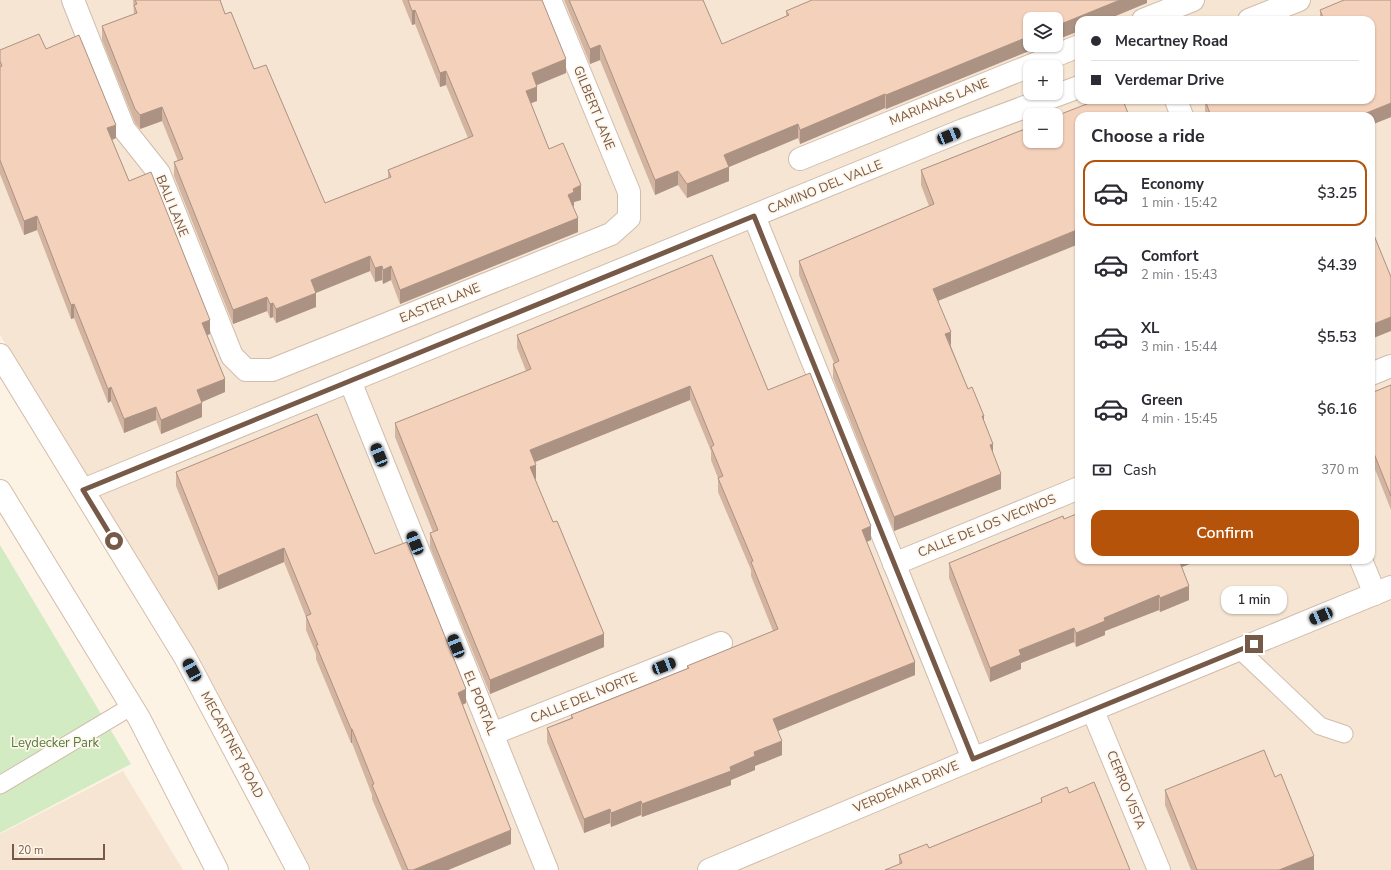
<!DOCTYPE html>
<meta charset="utf-8">
<style>
body{margin:0;font-family:"Nunito Sans",sans-serif;background:#f2f2f3;color:#2b2b33;height:100vh;display:flex;flex-direction:column;font-size:15px;white-space:nowrap}
*{box-sizing:border-box;margin:0}
p{font-size:13px;color:#7c7c81}
.icon{flex:none;width:22px;height:22px;fill:none;stroke:currentColor;stroke-width:2;stroke-linecap:round;stroke-linejoin:round}
.map{position:relative;flex:1;overflow:hidden}
.panel{position:absolute;left:1075px;top:112px;width:300px;height:452px;display:flex;flex-direction:column;background:#fff;border-radius:12px;box-shadow:0 1px 3px #0004}
.panel>*{flex:none}
.banner{position:absolute;left:1075px;top:16px;width:300px;height:88px;border-radius:12px;box-shadow:0 1px 3px #0004;display:grid;align-content:center;height:88px;padding:0 16px;background:#fff}
.buttons{position:absolute;left:1023px;top:12px;display:grid;gap:8px}
.buttons a{display:grid;place-items:center;width:40px;height:40px;border-radius:8px;background:#fff;box-shadow:0 1px 3px #0004;font-size:20px}
.scale{position:absolute;left:12px;bottom:10px;width:93px;box-sizing:border-box;padding-left:4px;border:2px solid #775948;border-top:0;font-size:11px;line-height:14px;white-space:nowrap;color:#775948;-webkit-text-stroke:3px #fff7eb;paint-order:stroke}
.end{position:absolute;width:18px;height:18px;margin:-9px;border:5px solid #775948;background:#fff;box-shadow:0 0 0 2px #fff}
.from{border-radius:50%}
.bubble{position:absolute;height:28px;border-radius:12px;background:#fff;box-shadow:0 1px 3px #0004;font-size:13px;font-weight:600;line-height:28px;text-align:center}
.car{position:absolute;width:12px;height:24px;margin:-12px -6px;border-radius:5px;box-shadow:0 0 3px 1px #0007;background:linear-gradient(#222 24%,#8ab4d8 0 40%,#222 0 76%,#8ab4d8 0 86%,#222 0)}
.banner b{display:flex;align-items:center;gap:14px;height:38px;font-size:15px}
.banner b+b{border-top:1px solid #e1e1e2}
.banner i{width:10px;height:10px;background:#2b2b33}
ul{padding:0;list-style:none}
li{display:flex;align-items:center;gap:12px;height:66px;margin:0 8px 6px;padding:0 8px;border:2px solid transparent;border-radius:12px}
li div{flex:1}
li b{display:block;font-size:15px}
li em{font-style:normal;font-weight:600}
li.on{border-color:#b45309}
li>.icon{width:36px;height:36px;stroke-width:1.5}
h2{padding:0 16px;font-size:18px;line-height:48px}
.pay{display:flex;align-items:center;gap:10px;height:44px;padding:0 16px;font-size:15px}
.pay p{margin-inline-start:auto}
.primary-button{display:flex;gap:8px;margin-top:auto;padding:8px 16px}
.primary-button a{flex:1;height:46px;border-radius:12px;background:#b45309;color:#fff;font-size:16px;font-weight:600;line-height:46px;text-align:center}
.map>svg:first-child{display:block}
.residential{fill:#f5e5d2;fill-rule:evenodd}
.green{fill:#d3ebc2}
.lines{fill:none;stroke-linecap:round;stroke-linejoin:round}
.service-casing{stroke:#d1bdac;stroke-width:19}
.minor-casing{stroke:#d1bdac;stroke-width:24}
.secondary-casing{stroke:#d4bdaa;stroke-width:24}
.service{stroke:#fff;stroke-width:17}
.minor{stroke:#fff;stroke-width:22}
.secondary{stroke:#fff;stroke-width:22}
.wall{fill:#d2b4a1}
.shaded-wall{fill:#ab9283}
.building{fill:#f4d1bb;stroke:#ab9283}
.route{stroke:#775948;stroke-width:5}
.labels{text-anchor:middle;dominant-baseline:central;stroke-width:3.5;stroke-linejoin:round;paint-order:stroke}
.street-label{font-size:13px;fill:#775948;stroke:#fff7eb}
.park-label{font-size:13px;fill:#527d40;stroke:#fff7eb}
</style>
<div class="map">
<svg width="1391" height="870" viewBox="0 0 1391 870">
<rect width="100%" height="100%" fill="#fdf3e4"/>
<!-- residential -->
<g class="residential">
<path d="M0 0H1391V870H309L0 335ZM1030 19H1056V45H1030ZM1079 20H1371V100H1079ZM1030 67H1056V93H1030ZM1030 115H1056V141H1030ZM1079 116H1371V560H1079Z"/>
<path d="M123 771 183 870H0V834Z"/>
</g>
<!-- green -->
<path class="green" d="M0 545 131 764 0 833Z"/>
<g class="lines">
<!-- service casing -->
<g class="service-casing">
<g id="service">
<path d="M1240 650 1320 726 1344 734"/>
<path d="M0 785 132 706"/>
</g>
</g>
<!-- minor casing -->
<g class="minor-casing">
<g id="minor">
<path d="M73 0 124 129 159 173 232 356 246 370H272L611 234 629 218V192L550 0"/>
<path d="M1143 20 1193 0"/>
<path d="M1249 20 1299 0"/>
<path d="M1176 100 1182 116"/>
<path d="M800 159 1079 46"/>
<path d="M754 216 973 759"/>
<path d="M1371 374 1391 366"/>
<path d="M350 381 547 870"/>
<path d="M83 490 963 130 1079 87"/>
<path d="M1361 560 1375 594"/>
<path d="M894 564 1079 488"/>
<path d="M1093 711 1159 870"/>
<path d="M492 734 721 643"/>
<path d="M709 870 973 759 1391 587"/>
</g>
</g>
<!-- secondary casing -->
<g class="secondary-casing">
<g id="secondary">
<path d="M0 355 185 657 298 870"/>
<path d="M0 491 139 718 217 870"/>
</g>
</g>
<!-- service -->
<use href="#service" class="service"/>
<!-- minor -->
<use href="#minor" class="minor"/>
<!-- secondary -->
<use href="#secondary" class="secondary"/>
</g>
<!-- wall -->
<g class="wall">
<path d="M133 0H220L225 14 325 203 388 178V170L468 138 446 85 440 87 415 24 412 25 402 0H542L566 73 537 85V101L531 103 549 149 581 200 574 202V206L573 207 578 232 400 304 391 280 383 284 382 280 375 282 370 271 316 292V307L276 323 273 317 270 318 267 311 233 324 174 176V162L178 161 162 121 140 129 135 123 102 40V26L134 14Z"/>
<path d="M564 0H703L722 44 786 16V11L1147 0V3L1079 20V31L1056 40 1030 45H1044L886 109 885 108 800 144 798 138 729 167V181L687 198 678 185 655 195 600 60 590 64Z"/>
<path d="M1391 0V117L1371 125V116H1206L1205 114V100H1371V20H1320V10Z"/>
<path d="M46 49 116 138 112 140 129 181 210 334 207 335 225 392 202 402V417L161 434 156 420 124 433 111 401 108 403 74 318 71 319 37 230 24 235 0 174V50Z"/>
<path d="M1030 127 938 301 951 346 968 389 984 422 993 453 1001 489 894 531 833 378V364L834 363 799 275V261L929 206 921 185V170Z"/>
<path d="M517 335 768 390 871 540 866 542 915 675 778 731 782 755 755 766V770L731 780V785L642 817 641 815 611 827 610 823 584 833 547 742V728L571 718V715L687 669V666L773 631 751 576V570L718 492V478L711 460V451L690 400 535 462V479L604 647 490 694 430 547V533L433 532 395 437V423L526 371 517 348Z"/>
<path d="M1391 385V510L1371 459V393Z"/>
<path d="M176 472 375 554 466 703 462 705 511 844 448 870H402L372 799V795L352 743H351L316 659V654L306 630V617L284 562 218 590 176 486Z"/>
<path d="M1064 519 1182 567 1189 600 1160 612 1159 610 1105 631V635L1076 647 1074 642 1021 663V669L990 682 949 578V563Z"/>
<path d="M1275 777 1314 870H1191L1165 805V790Z"/>
<path d="M1069 793 899 864V855L929 848 1041 803V798Z"/>
</g>
<!-- shaded-wall -->
<g class="shaded-wall">
<path d="M1120 0H1147V3L1106 20H1079V31L1056 40V26Z"/>
<path d="M415 10V24L412 25V11Z"/>
<path d="M1030 36V45H1044L886 109V95Z"/>
<path d="M600 45V60L590 64V49Z"/>
<path d="M566 59V73L532 87V73Z"/>
<path d="M446 71V85L440 87V73Z"/>
<path d="M537 87V101L526 105V91Z"/>
<path d="M885 94V108L800 144V130Z"/>
<path d="M1391 103V117L1371 125V116H1359Z"/>
<path d="M162 107V121L140 129V115Z"/>
<path d="M798 124V138L729 167V181L687 198V184L724 155Z"/>
<path d="M116 125V138L107 142V128Z"/>
<path d="M678 171V185L655 195V180Z"/>
<path d="M581 185V200L574 202V206L568 209V195L573 189Z"/>
<path d="M37 216V230L24 235V221Z"/>
<path d="M578 218V232L400 304V290Z"/>
<path d="M1079 229V244L933 303V289Z"/>
<path d="M370 256V271L311 295V280Z"/>
<path d="M382 266V280L375 282V268Z"/>
<path d="M391 266V280L383 284V270Z"/>
<path d="M316 293V307L276 323V309Z"/>
<path d="M267 297V311L233 324V310Z"/>
<path d="M273 303V317L270 318V304Z"/>
<path d="M74 304V318L71 319V305Z"/>
<path d="M1391 317V331L1371 339V325Z"/>
<path d="M210 320V334L202 337V323Z"/>
<path d="M951 332V346L945 334Z"/>
<path d="M225 379V392L197 404V390Z"/>
<path d="M690 386V400L530 464V450Z"/>
<path d="M111 387V401L108 403V389Z"/>
<path d="M202 403V417L161 434V420Z"/>
<path d="M156 407V420L124 433V419Z"/>
<path d="M982 416H984V430Z"/>
<path d="M993 444V459L990 445Z"/>
<path d="M536 465V479L530 481V467Z"/>
<path d="M1001 474V489L894 531V517Z"/>
<path d="M871 526V540L862 544V530Z"/>
<path d="M284 548V562L218 590V576Z"/>
<path d="M1177 560H1200L1177 569Z"/>
<path d="M1189 586V600L1160 612V598Z"/>
<path d="M1159 595V610L1105 631V635L1076 647V633L1104 618Z"/>
<path d="M1074 628V642L1021 663V669L990 682V668L1019 650Z"/>
<path d="M604 634V647L490 694V680Z"/>
<path d="M915 662V675L773 733V719Z"/>
<path d="M466 689V703L458 707V693Z"/>
<rect x="351" y="729" width="1" height="14"/>
<path d="M782 741V755L755 766V770L731 780V785L642 817V804L754 752Z"/>
<path d="M641 801V815L611 827V813Z"/>
<path d="M610 809V823L584 833V819Z"/>
<path d="M511 830V844L448 870H413Z"/>
<path d="M1314 856V870H1279Z"/>
</g>
<!-- building -->
<g class="building">
<path d="M135 0H220L225 14 231 12 254 69 266 65 325 203 391 177 388 170 473 136 446 71 440 73 415 10 412 11 408 0H542L566 59 532 73 537 87 526 91 549 149 563 143 581 185 573 189 574 192 568 195 578 218 400 290 391 266 383 270 382 266 375 268 370 256 311 280 316 293 276 309 273 303 270 304 267 297 233 310 174 162 183 159 162 107 140 115 135 109 102 26 137 13 134 5 137 4Z"/>
<path d="M569 0H703L722 44 789 15 786 11 812 0H1120L1056 26V19H1030V36L886 95 885 94 800 130 798 124 724 155 729 167 687 184 678 171 655 180 600 45 590 49Z"/>
<path d="M1344 0H1391V103L1359 116H1211L1205 100H1371V20H1324L1320 10Z"/>
<path d="M39 34 46 49 79 35 116 125 107 128 129 181 151 172 210 320 202 323 225 379 197 390 202 403 161 420 156 407 124 419 111 387 108 389 74 304 71 305 37 216 24 221 0 160V67L2 66 0 61V50Z"/>
<path d="M1097 100H1123L1129 116H1079V229L933 289 951 332 945 334 968 389 972 387 984 416H982L993 444 990 445 1001 474 894 517 833 364 839 361 799 261 934 204 921 170 1030 127V141H1056V116Z"/>
<path d="M1371 228 1391 277V317L1371 325Z"/>
<path d="M712 255 768 390 810 373 871 526 862 530 915 662 773 719 782 741 754 752 755 756 730 767 731 771 642 804 641 801 611 813 610 809 584 819 547 728 573 718 571 715 689 668 687 666 778 629 751 562 753 561 718 478 723 476 711 447 714 445 690 386 530 450 536 465 530 467 553 522 557 521 604 634 490 680 430 533 438 530 395 423 531 369 517 335Z"/>
<path d="M1391 385V496L1371 446V393Z"/>
<path d="M317 414 375 554 407 542 466 689 458 693 511 830 413 870H408L372 785 374 784 352 729H351L316 645H318L306 616 311 614 284 548 218 576 176 472Z"/>
<path d="M1079 513V560H1179L1189 586 1160 598 1159 595 1104 618 1105 621 1076 633 1074 628 1019 650 1021 655 990 668 949 563 1063 516 1064 519Z"/>
<path d="M1264 750 1275 777 1281 774 1314 856 1279 870H1197L1165 790Z"/>
<path d="M1094 782 1130 870H885L902 863 899 855 927 844 929 848 958 836 1042 802 1041 798 1067 787 1069 793Z"/>
</g>
<g class="lines">
<!-- route -->
<path class="route" d="M114 541 83 490 754 216 973 759 1254 644"/>
</g>
<g class="labels">
<!-- street labels -->
<g class="street-label">
<text transform="translate(939 102) rotate(-22)">MARIANAS LANE</text>
<text transform="translate(594 108) rotate(68)">GILBERT LANE</text>
<text transform="translate(825 187) rotate(-22)">CAMINO DEL VALLE</text>
<text transform="translate(172 206) rotate(68)">BALI LANE</text>
<text transform="translate(440 303) rotate(-22)">EASTER LANE</text>
<text transform="translate(987 526) rotate(-22)">CALLE DE LOS VECINOS</text>
<text transform="translate(584 698) rotate(-22)">CALLE DEL NORTE</text>
<text transform="translate(480 703) rotate(68)">EL PORTAL</text>
<text transform="translate(232 745) rotate(62)">MECARTNEY ROAD</text>
<text transform="translate(906 787) rotate(-23)">VERDEMAR DRIVE</text>
<text transform="translate(1126 790) rotate(68)">CERRO VISTA</text>
</g>
<!-- park labels -->
<g class="park-label">
<text x="55" y="743">Leydecker Park</text>
</g>
</g>
</svg>
<div class="buttons">
<a><svg class="icon" aria-label="layers" viewBox="0 0 24 24"><path d="M12 4l9 5-9 5-9-5zM3 14l9 5 9-5"/></svg></a>
<a>+</a>
<a>−</a>
</div>
<div class="scale">20 m</div>
<i class="end from" style="left:114px;top:541px"></i>
<i class="end" style="left:1254px;top:644px"></i>
<div class="bubble" style="left:1221px;top:586px;width:66px">1 min</div>
<i class="car" style="left:949px;top:136px;rotate:68deg"></i>
<i class="car" style="left:379px;top:455px;rotate:338deg"></i>
<i class="car" style="left:415px;top:543px;rotate:338deg"></i>
<i class="car" style="left:1321px;top:616px;rotate:247deg"></i>
<i class="car" style="left:456px;top:646px;rotate:338deg"></i>
<i class="car" style="left:664px;top:666px;rotate:69deg"></i>
<i class="car" style="left:192px;top:670px;rotate:331deg"></i>
<div class="banner">
<b><i class="from"></i>Mecartney Road</b>
<b><i></i>Verdemar Drive</b>
</div>
<section class="panel">
<h2>Choose a ride</h2>
<ul>
<li class="on"><svg class="icon" aria-label="car" viewBox="0 0 24 24"><path d="M5 17H2v-5l4-1 3-4h7l3 4 3 1v5h-3M9 17h6M6 11h13"/><circle cx="7" cy="17" r="2"/><circle cx="17" cy="17" r="2"/></svg><div><b>Economy</b><p>1 min · 15:42</p></div><em>$3.25</em></li>
<li><svg class="icon" aria-label="car" viewBox="0 0 24 24"><path d="M5 17H2v-5l4-1 3-4h7l3 4 3 1v5h-3M9 17h6M6 11h13"/><circle cx="7" cy="17" r="2"/><circle cx="17" cy="17" r="2"/></svg><div><b>Comfort</b><p>2 min · 15:43</p></div><em>$4.39</em></li>
<li><svg class="icon" aria-label="car" viewBox="0 0 24 24"><path d="M5 17H2v-5l4-1 3-4h7l3 4 3 1v5h-3M9 17h6M6 11h13"/><circle cx="7" cy="17" r="2"/><circle cx="17" cy="17" r="2"/></svg><div><b>XL</b><p>3 min · 15:44</p></div><em>$5.53</em></li>
<li><svg class="icon" aria-label="car" viewBox="0 0 24 24"><path d="M5 17H2v-5l4-1 3-4h7l3 4 3 1v5h-3M9 17h6M6 11h13"/><circle cx="7" cy="17" r="2"/><circle cx="17" cy="17" r="2"/></svg><div><b>Green</b><p>4 min · 15:45</p></div><em>$6.16</em></li>
</ul>
<div class="pay"><svg class="icon" aria-label="cash" viewBox="0 0 24 24"><path d="M3 7h18v10H3z"/><circle cx="12" cy="12" r="2"/></svg>Cash<p>370 m</p></div>
<div class="primary-button"><a>Confirm</a></div>
</section>
</div>
